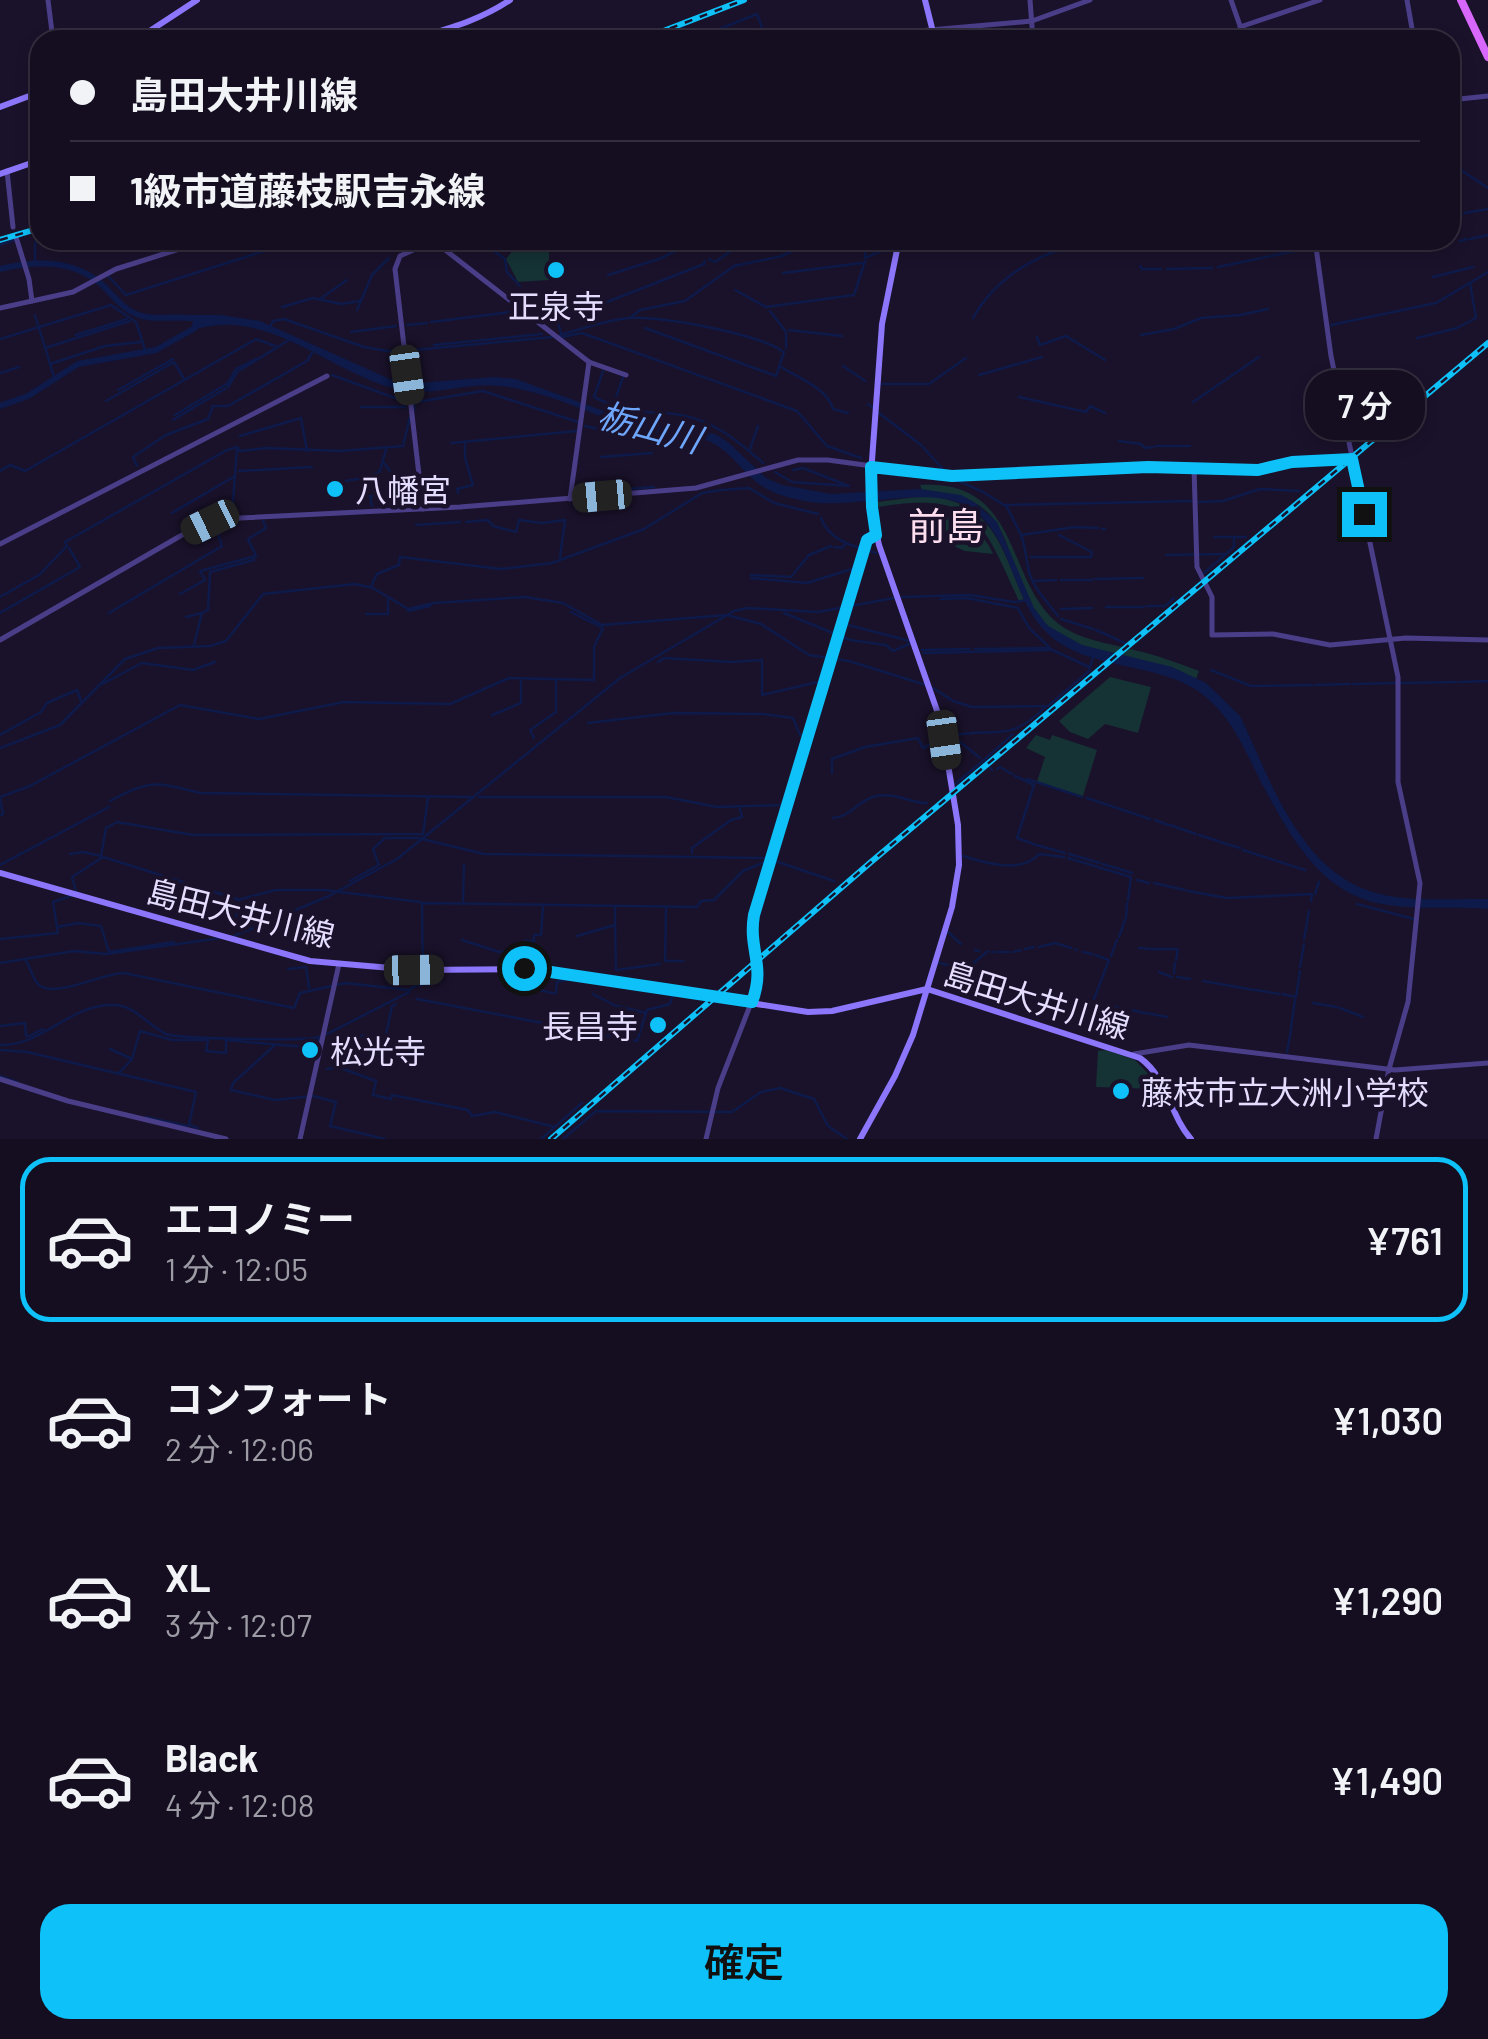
<!DOCTYPE html>
<html lang="ja">
<meta charset="utf-8">
<style>
body{margin:0;font-family:Barlow,"Noto Sans JP",sans-serif;background:#211c2d;color:#f1f3f6;height:100vh;display:flex;flex-direction:column;font-size:38px;white-space:nowrap}
*{box-sizing:border-box;margin:0}
p{font-size:32px;color:#9d9ca5}
.icon{flex:none;width:55px;height:55px;fill:none;stroke:currentColor;stroke-width:2;stroke-linecap:round;stroke-linejoin:round}
.map{position:relative;height:1139px;overflow:hidden}
.details{display:flex;flex-direction:column;background:#140e20;flex:1}
.details>*{flex:none}
.top-card{position:absolute;left:30px;top:30px;width:1430px;height:220px;border-radius:30px;box-shadow:0 5px 15px #0003,0 0 0 2px #332e3e;display:grid;align-content:center;height:220px;padding:0 40px;background:#140e20}
.end{position:absolute;width:45px;height:45px;margin:-22px;border:12px solid #0ec2f9;background:#111;box-shadow:0 0 0 5px #111}
.from{border-radius:50%}
.bubble{position:absolute;height:70px;border-radius:30px;background:#140e20;box-shadow:0 5px 15px #0003,0 0 0 2px #332e3e;font-size:32px;font-weight:600;line-height:70px;text-align:center}
.car{position:absolute;width:30px;height:60px;margin:-30px -15px;border-radius:12px;box-shadow:0 0 8px 2px #0007;background:linear-gradient(#222 24%,#8ab4d8 0 40%,#222 0 76%,#8ab4d8 0 86%,#222 0)}
.top-card b{display:flex;align-items:center;gap:35px;height:95px;font-size:38px}
.top-card b+b{border-top:2px solid #332e3e}
.top-card i{width:25px;height:25px;background:#f1f3f6}
ul{padding:18px 0 0;list-style:none}
li{display:flex;align-items:center;gap:30px;height:165px;margin:0 20px 15px;padding:0 20px;border:5px solid transparent;border-radius:30px}
li div{flex:1}
li b{display:block;font-size:38px}
li em{font-style:normal;font-weight:600}
li.on{border-color:#0ec2f9}
li>.icon{width:90px;height:90px;stroke-width:1.5}
.action{display:flex;gap:20px;margin-top:auto;padding:20px 40px}
.action a{flex:1;height:115px;border-radius:30px;background:#0ec2f9;color:#111;font-size:40px;font-weight:600;line-height:115px;text-align:center}
.map>svg:first-child{display:block}
.green{fill:#153235}
.water{fill:#0d1a4a}
.lines{fill:none;stroke-linecap:round;stroke-linejoin:round}
.stream{stroke:#0d1a4a;stroke-width:2.5}
.river{stroke:#0d1a4a;stroke-width:6}
.tertiary{stroke:#4b3e89;stroke-width:5}
.secondary{stroke:#8c76fc;stroke-width:6}
.primary{stroke:#d867fb;stroke-width:8}
.rail-casing{stroke:#0ec2f9;stroke-width:6}
.rail{stroke:#1a122b;stroke-width:2.5;stroke-dasharray:8;stroke-linecap:butt}
.route{stroke:#0ec2f9;stroke-width:12}
.poi-dot{fill:#0ec2f9;stroke:#1a122b;stroke-width:4}
.labels{text-anchor:middle;dominant-baseline:central;stroke-width:9;stroke-linejoin:round;paint-order:stroke}
.poi-label{font-size:32px;fill:#e5ddfe;stroke:#1a122b;text-anchor:start}
.street-label{font-size:32px;fill:#e5ddfe;stroke:#1a122b}
.water-label{font-size:35px;font-style:italic;fill:#6ea6fc;stroke:#1a122b}
.quarter-label{font-size:38px;fill:#fedfef;stroke:#1a122b}
</style>
<div class="map">
<svg width="1488" height="1139" viewBox="0 0 1488 1139">
<rect width="100%" height="100%" fill="#1a122b"/>
<!-- green -->
<g class="green">
<path d="M521 240 555 241 559 245 549 252V280L518 282 506 259Z"/>
<path d="M920 485C1027 478 1002 592 1068 630 1087 641 1113 644 1134 650 1157 655 1178 663 1199 671L1196 679C1153 658 1086 658 1050 628 994 580 1031 492 923 492Z"/>
<path d="M924 496C992 500 1001 546 1024 600L1019 601C982 521 976 491 878 507L877 502Z"/>
<path d="M943 515C965 523 984 532 993 554L965 551 937 539Z"/>
<path d="M1110 677 1151 687 1138 733 1105 724 1088 739 1070 732 1059 721Z"/>
<path d="M1036 735 1050 740 1052 735 1097 750 1083 796 1037 782 1045 757 1026 748Z"/>
<path d="M1107 1050 1135 1060 1156 1082 1155 1089 1096 1087 1098 1051Z"/>
</g>
<!-- water -->
<path class="water" d="M184 315H221L260 321 392 380 418 383 494 377 516 379 634 422 715 434 729 443 766 478 782 485 831 494 920 489 961 495 974 502 997 522 1034 608 1048 626 1082 645 1172 667 1206 683 1240 716C1269 776 1296 862 1364 889 1402 904 1448 898 1488 899V909C1455 906 1421 910 1388 905 1320 896 1290 835 1261 782 1246 752 1233 720 1207 698 1163 659 1087 674 1045 631 1010 595 1013 536 970 508 931 483 854 511 804 501 787 498 768 492 755 481 739 467 728 449 708 441 689 434 667 438 647 432 599 419 550 391 500 386 467 382 433 397 401 390 329 374 268 304 191 331L193 321 185 319Z"/>
<g class="lines">
<!-- stream -->
<g class="stream">
<path d="M684 28 689 40"/>
<path d="M692 40 757 14 767 40"/>
<path d="M1450 164 1456 163 1458 168 1488 188"/>
<path d="M1450 212 1462 214"/>
<path d="M1465 213 1488 209"/>
<path d="M1470 239 1488 235"/>
<path d="M866 240 865 258 881 251"/>
<path d="M1437 240 1441 242"/>
<path d="M1460 241 1467 239"/>
<path d="M482 243 505 259 507 272 520 286"/>
<path d="M0 245 14 240"/>
<path d="M1051 250 1057 240"/>
<path d="M709 259 715 262 747 240"/>
<path d="M35 262V243L40 239"/>
<path d="M1140 266 1142 269H1161"/>
<path d="M1218 267 1348 240"/>
<path d="M1167 269 1212 268"/>
<path d="M783 273 862 263"/>
<path d="M608 275 659 259 699 240"/>
<path d="M109 277 126 295 299 240"/>
<path d="M1433 277 1473 267"/>
<path d="M735 290 766 307 854 295 865 261"/>
<path d="M550 293 562 337 582 333 797 411 827 446 861 458"/>
<path d="M320 299 347 280"/>
<path d="M282 307 313 298 341 304 360 301"/>
<path d="M357 310 372 275 389 258"/>
<path d="M770 311 786 332V348"/>
<path d="M35 315 54 377"/>
<path d="M557 315 607 302 704 264 705 261"/>
<path d="M631 317 640 310 685 301 734 266 782 256 816 240"/>
<path d="M973 318C994 280 1043 246 1087 247"/>
<path d="M431 322 519 311"/>
<path d="M407 325 427 323"/>
<path d="M1331 325 1436 303 1488 272"/>
<path d="M270 327 273 321 284 319 364 347 393 352 552 337"/>
<path d="M645 328 776 376 784 352"/>
<path d="M789 330 842 336"/>
<path d="M351 332 396 326"/>
<path d="M76 335 127 319"/>
<path d="M560 335C582 329 606 320 629 318 658 315 758 334 782 351"/>
<path d="M1141 335 1174 329 1201 318 1240 315 1268 309"/>
<path d="M1037 337 1040 345 1066 336 1105 360"/>
<path d="M1417 338 1457 328 1476 318 1470 283"/>
<path d="M0 339 111 305 136 322 146 353"/>
<path d="M434 345 542 334"/>
<path d="M45 348 130 321"/>
<path d="M50 364 105 346 140 342"/>
<path d="M843 366 865 381"/>
<path d="M781 367C799 378 828 389 833 409L848 413"/>
<path d="M603 371 594 397 611 405"/>
<path d="M0 373 19 367"/>
<path d="M332 375 406 402"/>
<path d="M979 375 1042 357"/>
<path d="M623 377 613 406C634 413 653 412 675 414 712 419 737 440 763 463"/>
<path d="M882 384H929L966 358"/>
<path d="M118 390 173 359"/>
<path d="M1019 397 1086 412 1090 406 1105 413"/>
<path d="M106 401 174 362 184 379"/>
<path d="M417 402 483 391 578 422"/>
<path d="M1193 402 1259 357"/>
<path d="M868 404 873 408"/>
<path d="M361 407H405"/>
<path d="M414 410 415 389"/>
<path d="M879 413 921 445 950 477 983 492 1007 507 1020 533"/>
<path d="M175 415 228 383 236 369 256 359"/>
<path d="M173 420 228 387 237 372 289 340"/>
<path d="M585 426 636 438"/>
<path d="M240 436 301 418 307 451"/>
<path d="M1119 441 1141 444 1145 448 1153 447"/>
<path d="M451 443 577 431"/>
<path d="M1156 446H1190"/>
<path d="M750 449 758 426"/>
<path d="M601 457 652 453"/>
<path d="M137 466 133 457 166 435 208 419 213 406H228L307 361 312 353"/>
<path d="M0 471 10 465 25 471 256 339 275 346"/>
<path d="M239 471 312 467"/>
<path d="M775 472 792 482 849 486 803 468 793 470"/>
<path d="M346 481 369 477 380 471 386 449"/>
<path d="M458 493 457 489 473 485 465 458V442"/>
<path d="M580 493 654 487"/>
<path d="M1199 502 1223 501 1260 489 1299 491"/>
<path d="M1005 505 1191 501"/>
<path d="M372 506 370 496H391L401 486 384 463"/>
<path d="M172 513 235 476"/>
<path d="M821 518C829 541 855 547 876 553"/>
<path d="M466 522 488 520 493 526 516 532 519 520 542 523 565 520 560 557"/>
<path d="M416 525 460 522"/>
<path d="M1102 529H1105"/>
<path d="M1214 537H1246"/>
<path d="M834 547 842 548 845 544"/>
<path d="M1166 555 1226 554"/>
<path d="M1031 557H1091L1092 552 1059 535"/>
<path d="M1204 573 1234 547V537"/>
<path d="M751 575 791 577 809 555 831 546"/>
<path d="M751 578 807 583 855 568"/>
<path d="M1095 579 1143 578"/>
<path d="M1061 580H1092"/>
<path d="M1034 581 1056 580"/>
<path d="M371 586 377 574 399 565 400 557 501 569 552 563 644 529 702 493 721 490 749 488 774 503 818 514"/>
<path d="M180 594 205 580 200 571 256 556 248 539 266 528 263 521"/>
<path d="M0 597 39 575 67 546 65 542 227 450 237 447 240 451 266 448 340 451 403 446 410 417"/>
<path d="M902 597 970 595 1014 602 1028 600"/>
<path d="M941 599 967 598 1018 608 1029 628 1049 647"/>
<path d="M1147 606H1165L1174 598"/>
<path d="M1106 607H1144"/>
<path d="M1061 609 1092 608"/>
<path d="M408 611 430 606"/>
<path d="M571 612 601 627"/>
<path d="M0 613 80 567 69 548"/>
<path d="M109 613 222 546 218 533 231 526 237 449"/>
<path d="M784 613 850 640 886 645 893 651 909 644"/>
<path d="M366 614H388V600"/>
<path d="M1058 616C1048 603 1036 591 1030 575 1026 564 1027 551 1021 535L1075 527 1098 528"/>
<path d="M186 617 202 613"/>
<path d="M1061 619 1093 629"/>
<path d="M844 624 910 641"/>
<path d="M1096 630 1125 643"/>
<path d="M194 645 202 613 208 610 210 572 254 560 253 557"/>
<path d="M975 649 1048 648 1089 667"/>
<path d="M922 650 970 649"/>
<path d="M923 653 1049 650"/>
<path d="M658 662 664 658 731 662 762 660V695L822 681"/>
<path d="M1211 670 1251 686 1312 685"/>
<path d="M1460 682 1488 681"/>
<path d="M1401 683 1457 682"/>
<path d="M102 684 142 663 193 670 215 662"/>
<path d="M1353 684 1395 683"/>
<path d="M1315 685 1350 684"/>
<path d="M933 688 953 701 972 707 1048 706 1089 671 1094 653"/>
<path d="M492 715 521 703V681"/>
<path d="M588 723 673 713 763 714 793 718 800 735H804"/>
<path d="M0 735 41 712 47 703 77 690 81 701"/>
<path d="M947 737C993 725 1007 746 1045 707"/>
<path d="M954 737 980 758"/>
<path d="M534 738 530 730 556 712V679"/>
<path d="M0 748 60 725 125 659 158 648 210 646 226 641 263 594 355 584 373 588 408 609 434 603 525 597 563 603 602 625 727 615 761 624 809 655 849 661 926 685"/>
<path d="M985 759 1013 734"/>
<path d="M997 769 1000 767 1012 774"/>
<path d="M832 773V759L865 747 918 738 923 748 940 740"/>
<path d="M1015 776 1034 785 1017 838 1031 843"/>
<path d="M1027 779 1082 797"/>
<path d="M955 784 984 760 992 770"/>
<path d="M0 797 30 786 180 705 259 719 344 702 450 704 509 678 594 680V647L603 628"/>
<path d="M479 797H666L717 807 783 805 828 661"/>
<path d="M1087 798 1150 819"/>
<path d="M110 801C150 779 156 782 200 793L471 797"/>
<path d="M0 815 3 814 0 799"/>
<path d="M833 818C850 817 859 800 876 796 896 792 910 803 927 803"/>
<path d="M1155 820 1168 825"/>
<path d="M1170 825 1196 834"/>
<path d="M1199 835 1218 841"/>
<path d="M1220 842 1240 848"/>
<path d="M1033 844 1065 853"/>
<path d="M1243 850 1305 870"/>
<path d="M692 853V848L731 820 742 817 740 809"/>
<path d="M70 854 83 852 101 856 106 828 117 822 193 835 423 834 428 798"/>
<path d="M1069 854 1100 863"/>
<path d="M963 856C985 863 1022 874 1039 854L1064 857"/>
<path d="M1068 858 1131 877 1128 900"/>
<path d="M772 860 834 881"/>
<path d="M1103 864 1132 873"/>
<path d="M0 865 109 807"/>
<path d="M1137 880 1149 883"/>
<path d="M350 881 379 865 373 849 385 838H418L484 854 765 858"/>
<path d="M1154 883 1185 890"/>
<path d="M161 890 188 901"/>
<path d="M1188 891 1227 898 1312 894 1311 901"/>
<path d="M76 892 72 877 103 857 237 899"/>
<path d="M1315 894 1319 882"/>
<path d="M463 901 464 865"/>
<path d="M1357 904 1414 919"/>
<path d="M191 905 216 916 236 919 238 900 275 890H325L420 902"/>
<path d="M666 909 665 961H683"/>
<path d="M287 916 299 940"/>
<path d="M1126 918 1127 903"/>
<path d="M615 925 616 970 660 964"/>
<path d="M57 927 78 923 101 926 109 952 174 942"/>
<path d="M948 932 961 944"/>
<path d="M234 936 329 896 397 859 620 678 734 611 747 608 818 612 894 598"/>
<path d="M577 936 615 925V907"/>
<path d="M1119 937 1125 920"/>
<path d="M0 939 58 933 53 902 71 896"/>
<path d="M1304 939 1309 911"/>
<path d="M462 940 499 952 525 948V941H534V935H541L543 907"/>
<path d="M1039 947 1055 943 1071 948"/>
<path d="M1139 948 1151 949"/>
<path d="M1025 949 1034 947"/>
<path d="M1075 949 1077 950"/>
<path d="M1153 949H1178L1176 960"/>
<path d="M975 950 979 951"/>
<path d="M992 952H994"/>
<path d="M997 952H1009"/>
<path d="M1013 952 1021 950"/>
<path d="M1083 952 1092 954"/>
<path d="M1111 956 1117 940"/>
<path d="M26 961C30 966 32 977 37 983 52 1001 100 973 124 973L294 1008 300 993 345 983 409 990 423 981 422 903 697 907 701 901 714 900 743 871 767 861 783 805"/>
<path d="M0 963 74 951 106 954 221 938"/>
<path d="M939 963 966 969 988 951"/>
<path d="M1300 967 1304 944"/>
<path d="M288 969 306 967 309 988"/>
<path d="M510 972 512 983 552 993H556L557 982 571 978 584 980"/>
<path d="M1159 972 1172 977"/>
<path d="M1174 973 1175 963"/>
<path d="M1177 977 1190 979"/>
<path d="M1203 981 1254 990"/>
<path d="M420 986 443 972"/>
<path d="M1256 990 1279 994"/>
<path d="M593 994 614 1005 646 1013"/>
<path d="M1282 994 1296 997 1300 971"/>
<path d="M417 999 637 1041 647 1010 670 1004 673 994"/>
<path d="M1094 999 1109 960 1095 955"/>
<path d="M1313 1003 1337 1007"/>
<path d="M1026 1006 1052 1010 1051 1014C1059 1016 1075 1015 1088 1018L1093 1003"/>
<path d="M1113 1007 1124 1009"/>
<path d="M1340 1008 1363 1017"/>
<path d="M1133 1010 1144 1013"/>
<path d="M1146 1013 1167 1017"/>
<path d="M0 1026 25 1023 26 1036H29L43 1029"/>
<path d="M1291 1028 1295 1000"/>
<path d="M1089 1029 1109 1036"/>
<path d="M327 1034 409 992"/>
<path d="M359 1036 378 1035 385 1039 392 1006 396 1004"/>
<path d="M0 1045C41 1047 71 1003 114 1005 134 1005 149 1026 166 1034 177 1039 309 1041 319 1037"/>
<path d="M275 1045 233 1083 231 1090 275 1100 313 1096 336 1102 330 1126 385 1139"/>
<path d="M110 1049 132 1059 119 1073"/>
<path d="M0 1050 27 1052 196 1092 189 1125 198 1128"/>
<path d="M1287 1052 1291 1030"/>
<path d="M132 1059 140 1031 172 1040H208L206 1051 226 1053V1040L305 1047 318 1045 319 1037"/>
<path d="M327 1069 338 1067 376 1081 373 1095 391 1099 392 1095 397 1096 468 1110 472 1116 495 1112 555 1127"/>
<path d="M0 1076 17 1082"/>
<path d="M146 1117 187 1126"/>
<path d="M541 1139 582 1103"/>
<path d="M563 1139 596 1111 732 1112 761 1092 780 1088 814 1099 828 1126 847 1139"/>
</g>
<!-- river -->
<g class="river">
<path d="M0 269C34 261 70 259 99 282 111 292 121 308 136 314 152 321 174 316 191 318"/>
<path d="M0 406 28 396 78 364 156 350 195 328"/>
</g>
<!-- tertiary -->
<g class="tertiary">
<path d="M48 0 53 40"/>
<path d="M1030 0 1033 40"/>
<path d="M1231 0 1245 40"/>
<path d="M1407 0 1414 40"/>
<path d="M1240 27 1320 0"/>
<path d="M867 40 896 33 1032 21 1090 0"/>
<path d="M1450 100 1488 96"/>
<path d="M7 171 13 227"/>
<path d="M16 237 29 279 32 301"/>
<path d="M1315 240 1331 356 1398 677V782L1420 883 1408 1002 1389 1069 1376 1139"/>
<path d="M435 242 589 362 626 375"/>
<path d="M0 308 73 292 116 269 208 240"/>
<path d="M1194 468 1197 567 1212 597V635L1273 634 1330 645 1406 638 1488 640"/>
<path d="M570 499 589 362"/>
<path d="M423 509 395 269 400 256 435 240"/>
<path d="M0 544 327 376"/>
<path d="M0 640 182 535 219 519 460 507 696 488 798 460H828L945 476 1148 467 1257 469 1292 461 1352 459"/>
<path d="M1134 1054 1189 1045 1395 1070 1488 1063"/>
<path d="M0 1079 68 1101 226 1139"/>
<path d="M300 1139 339 964"/>
<path d="M706 1139 718 1088 760 980 752 938 754 915 867 540 876 535"/>
</g>
<!-- secondary -->
<g class="secondary">
<path d="M925 0 935 40"/>
<path d="M136 40 197 0"/>
<path d="M411 40C446 29 479 21 510 0"/>
<path d="M0 107 40 92"/>
<path d="M0 174 40 160"/>
<path d="M0 873 310 961 414 970 534 969 808 1012 832 1011 927 989 1140 1058C1168 1078 1169 1114 1191 1139"/>
<path d="M860 1139 895 1076 913 1035 952 907 959 865 958 825 941 722 879 545 872 512 871 474 882 324 899 240"/>
</g>
<!-- primary -->
<path class="primary" d="M1461 0 1488 57"/>
<!-- rail casing -->
<g class="rail-casing">
<g id="rail">
<path d="M640 40 744 0"/>
<path d="M0 240 40 228"/>
<path d="M551 1139 871 862 1488 343"/>
</g>
</g>
<!-- rail -->
<use href="#rail" class="rail"/>
</g>
<g class="lines">
<!-- route -->
<path class="route" d="M524 968 752 1002C766 965 748 950 754 915L867 540 876 535 872 507 871 467 952 476 1148 467 1258 470 1292 462 1352 459 1364 514"/>
</g>
<!-- markers -->
<g class="poi-dot">
<circle cx="556" cy="270" r="10"/>
<circle cx="335" cy="489" r="10"/>
<circle cx="658" cy="1025" r="10"/>
<circle cx="310" cy="1050" r="10"/>
<circle cx="1121" cy="1091" r="10"/>
</g>
<g class="labels">
<!-- poi labels -->
<g class="poi-label">
<text x="556" y="305" text-anchor="middle">正泉寺</text>
<text x="355" y="489">八幡宮</text>
<text x="638" y="1025" text-anchor="end">長昌寺</text>
<text x="330" y="1050">松光寺</text>
<text x="1141" y="1091">藤枝市立大洲小学校</text>
</g>
<!-- street labels -->
<g class="street-label">
<text transform="translate(241 912) rotate(14)">島田大井川線</text>
<text transform="translate(1037 999) rotate(17)">島田大井川線</text>
</g>
<!-- water labels -->
<g class="water-label">
<text transform="translate(650 426) rotate(15)">栃山川</text>
</g>
<!-- quarter labels -->
<g class="quarter-label">
<text x="946" y="525">前島</text>
</g>
</g>
</svg>
<i class="end from" style="left:524px;top:968px"></i>
<i class="end" style="left:1364px;top:514px"></i>
<div class="bubble" style="left:1305px;top:370px;width:120px">7 分</div>
<i class="car" style="left:407px;top:375px;rotate:172deg"></i>
<i class="car" style="left:602px;top:496px;rotate:265deg"></i>
<i class="car" style="left:210px;top:522px;rotate:244deg"></i>
<i class="car" style="left:944px;top:740px;rotate:172deg"></i>
<i class="car" style="left:414px;top:970px;rotate:89deg"></i>
<div class="top-card">
<b><i class="from"></i>島田大井川線</b>
<b><i></i>1級市道藤枝駅吉永線</b>
</div>
</div>
<section class="details">
<ul>
<li class="on"><svg class="icon" aria-label="car" viewBox="0 0 24 24"><path d="M5 17H2v-5l4-1 3-4h7l3 4 3 1v5h-3M9 17h6M6 11h13"/><circle cx="7" cy="17" r="2"/><circle cx="17" cy="17" r="2"/></svg><div><b>エコノミー</b><p>1 分 · 12:05</p></div><em>¥761</em></li>
<li><svg class="icon" aria-label="car" viewBox="0 0 24 24"><path d="M5 17H2v-5l4-1 3-4h7l3 4 3 1v5h-3M9 17h6M6 11h13"/><circle cx="7" cy="17" r="2"/><circle cx="17" cy="17" r="2"/></svg><div><b>コンフォート</b><p>2 分 · 12:06</p></div><em>¥1,030</em></li>
<li><svg class="icon" aria-label="car" viewBox="0 0 24 24"><path d="M5 17H2v-5l4-1 3-4h7l3 4 3 1v5h-3M9 17h6M6 11h13"/><circle cx="7" cy="17" r="2"/><circle cx="17" cy="17" r="2"/></svg><div><b>XL</b><p>3 分 · 12:07</p></div><em>¥1,290</em></li>
<li><svg class="icon" aria-label="car" viewBox="0 0 24 24"><path d="M5 17H2v-5l4-1 3-4h7l3 4 3 1v5h-3M9 17h6M6 11h13"/><circle cx="7" cy="17" r="2"/><circle cx="17" cy="17" r="2"/></svg><div><b>Black</b><p>4 分 · 12:08</p></div><em>¥1,490</em></li>
</ul>
<div class="action"><a>確定</a></div>
</section>
